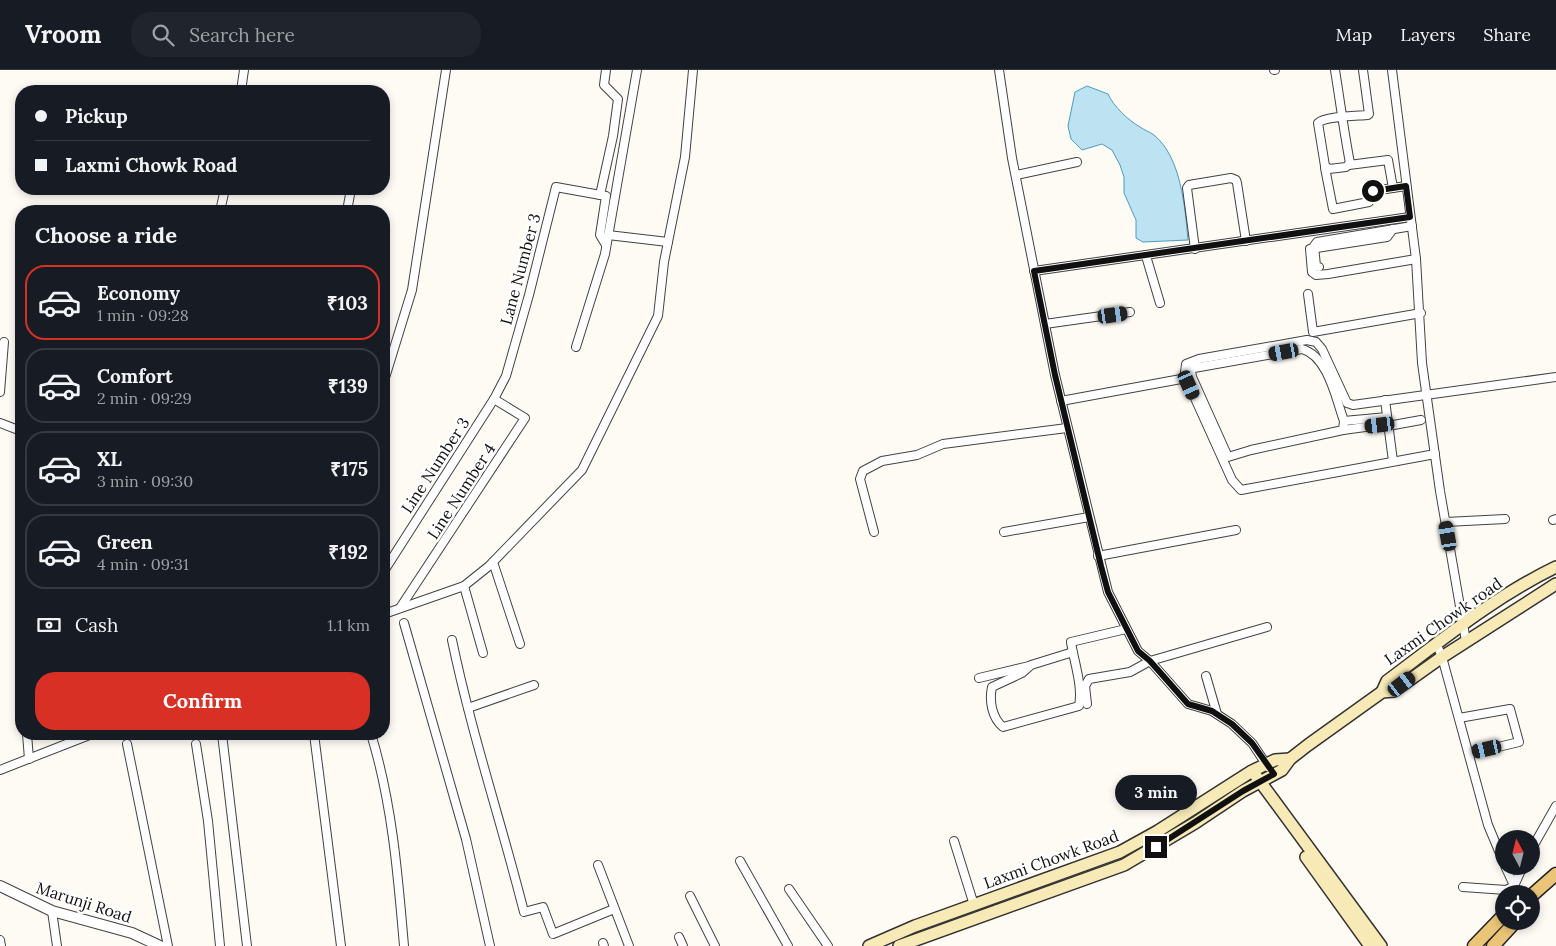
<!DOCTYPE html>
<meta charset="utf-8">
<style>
body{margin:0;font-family:Lora,serif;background:#20242c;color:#f1f3f6;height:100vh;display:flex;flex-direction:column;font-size:19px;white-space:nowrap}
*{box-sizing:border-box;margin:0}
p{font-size:16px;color:#9ea1a6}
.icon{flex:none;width:28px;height:28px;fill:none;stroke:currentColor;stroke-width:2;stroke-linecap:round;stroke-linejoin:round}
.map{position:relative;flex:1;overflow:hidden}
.sheet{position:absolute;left:15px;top:135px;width:375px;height:535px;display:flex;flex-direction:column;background:#171b24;border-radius:20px;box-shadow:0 2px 8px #0003}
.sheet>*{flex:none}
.top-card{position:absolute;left:15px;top:15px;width:375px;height:110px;border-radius:20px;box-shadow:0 2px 8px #0003;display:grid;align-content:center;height:110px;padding:0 20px;background:#171b24}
.needle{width:32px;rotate:353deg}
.fabs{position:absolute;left:1495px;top:760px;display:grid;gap:10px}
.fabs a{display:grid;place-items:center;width:45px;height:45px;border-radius:50%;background:#171b24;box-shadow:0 2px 8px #0003;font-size:25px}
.end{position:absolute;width:22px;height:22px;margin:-11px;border:6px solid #101010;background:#fff;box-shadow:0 0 0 2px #fff}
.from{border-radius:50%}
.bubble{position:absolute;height:35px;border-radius:18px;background:#171b24;box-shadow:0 2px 8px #0003;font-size:16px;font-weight:800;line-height:35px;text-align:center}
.car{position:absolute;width:15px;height:30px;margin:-15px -8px;border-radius:6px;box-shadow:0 0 4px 1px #0007;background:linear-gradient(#222 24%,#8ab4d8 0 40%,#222 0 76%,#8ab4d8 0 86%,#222 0)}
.top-card b{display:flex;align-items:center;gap:18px;height:48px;font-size:19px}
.top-card b+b{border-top:1px solid #363941}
.top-card i{width:12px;height:12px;background:#f1f3f6}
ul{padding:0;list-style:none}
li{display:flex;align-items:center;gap:15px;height:75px;margin:0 10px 8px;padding:0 10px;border:2px solid #363941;border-radius:20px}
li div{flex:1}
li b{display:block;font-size:19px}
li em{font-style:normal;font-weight:800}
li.current{border-color:#d93025}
li>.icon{width:45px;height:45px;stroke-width:1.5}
h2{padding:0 20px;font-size:22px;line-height:60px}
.pay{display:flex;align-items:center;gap:12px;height:55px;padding:0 20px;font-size:19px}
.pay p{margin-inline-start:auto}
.cta{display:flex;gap:10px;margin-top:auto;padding:10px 20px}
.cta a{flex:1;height:58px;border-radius:20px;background:#d93025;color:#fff;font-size:20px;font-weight:800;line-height:58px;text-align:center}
header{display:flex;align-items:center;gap:30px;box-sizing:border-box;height:70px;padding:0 25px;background:#171b24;border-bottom:1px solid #363941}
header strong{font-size:24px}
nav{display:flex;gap:28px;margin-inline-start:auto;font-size:18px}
.search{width:350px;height:45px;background:#20242c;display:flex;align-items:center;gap:12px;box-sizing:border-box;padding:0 18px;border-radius:20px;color:#9ea1a6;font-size:19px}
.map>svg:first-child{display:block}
.water{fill:#bde2f1;stroke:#4b9cc1}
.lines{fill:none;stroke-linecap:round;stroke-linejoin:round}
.minor-casing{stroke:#434343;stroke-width:10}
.tertiary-casing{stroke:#434343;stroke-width:12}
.secondary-casing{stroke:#323232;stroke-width:14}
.primary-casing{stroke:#212121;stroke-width:15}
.minor{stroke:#fff;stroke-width:8}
.tertiary{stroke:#fff;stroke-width:10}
.secondary{stroke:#f7eab6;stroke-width:11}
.primary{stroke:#ebc577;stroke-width:12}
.route{stroke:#101010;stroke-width:6}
.labels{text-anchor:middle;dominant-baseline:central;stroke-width:5;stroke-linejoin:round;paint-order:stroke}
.street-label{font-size:16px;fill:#101010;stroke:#fff}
</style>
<header>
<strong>Vroom</strong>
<div class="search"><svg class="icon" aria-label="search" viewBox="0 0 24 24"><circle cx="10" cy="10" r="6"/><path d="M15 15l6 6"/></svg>Search here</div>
<nav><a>Map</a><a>Layers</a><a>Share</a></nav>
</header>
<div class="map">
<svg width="1556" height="876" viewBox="0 0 1556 876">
<rect width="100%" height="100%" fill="#fefbf4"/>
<!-- water -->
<path class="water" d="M1087 16 1108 24C1114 37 1128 50 1140 57 1144 60 1150 62 1154 65 1181 87 1185 137 1188 170L1143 172 1136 168V150L1124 123V107L1120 95 1112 80 1102 74 1082 80 1071 69 1068 56 1075 22Z"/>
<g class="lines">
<!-- minor casing -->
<g class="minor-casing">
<g id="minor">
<path d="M999 0 1012 88 1055 305 1108 522 1138 581 1150 591 1188 634 1212 641 1232 654 1252 673 1268 697"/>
<path d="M1274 0H1275"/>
<path d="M1335 0C1340 31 1344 62 1350 93L1346 97 1329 99 1325 96 1318 53C1325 46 1357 46 1368 45L1369 44 1363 0"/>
<path d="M1392 0 1416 189 1422 293 1440 421 1466 571"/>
<path d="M241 21 244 0"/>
<path d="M367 21 368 20"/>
<path d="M1349 95 1388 90 1393 118"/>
<path d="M1325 98 1333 139 1369 132 1370 124 1373 121 1406 116"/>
<path d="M1016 105 1077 92"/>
<path d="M600 125 613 66 618 29 604 15 606 0"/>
<path d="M220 141 225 119"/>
<path d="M347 141 351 119"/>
<path d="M1393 159 1387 167 1310 179 1312 202 1316 205 1328 204 1416 189"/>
<path d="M608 165 668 172"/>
<path d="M1195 179 1187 118 1189 115 1231 108 1236 110 1237 113 1246 171"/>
<path d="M1146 186 1160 233"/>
<path d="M1319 197 1316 196 1314 176 1317 172 1412 156"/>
<path d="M1034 201 1410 147"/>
<path d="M1308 224 1313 262 1421 243"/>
<path d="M1045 254 1130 242"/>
<path d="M576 277 605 184 637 0"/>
<path d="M384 311 412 220 446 0"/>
<path d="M0 322 4 272"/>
<path d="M1385 330 1393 391"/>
<path d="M1061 331 1181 309"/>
<path d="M1344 351 1343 360 1251 380 1228 387 1192 307 1191 301 1194 298 1302 279C1328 286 1336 329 1344 351L1387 347"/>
<path d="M0 353 21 361"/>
<path d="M1388 356 1421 350"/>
<path d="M1343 360 1380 355"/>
<path d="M1435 384 1241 420 1232 410 1189 315 1185 302 1186 294 1199 289 1307 270 1316 272 1322 279 1347 333 1353 335 1556 307"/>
<path d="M1553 450 1556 449"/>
<path d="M1446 452 1505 449"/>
<path d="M874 462 860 409 863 401 882 391 917 385 943 374 1067 358"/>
<path d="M1004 462 1089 447"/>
<path d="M1098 486 1236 460"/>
<path d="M493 492 520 574"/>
<path d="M384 501 494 329 506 306 529 225 556 117 606 126 600 165 606 175"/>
<path d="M464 516 483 583"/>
<path d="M400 538 525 348 494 329"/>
<path d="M384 544 464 516 489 496 582 400 658 246 664 192 685 87 693 0"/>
<path d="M404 553 466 769 490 876"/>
<path d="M452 570C471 662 501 751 524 842L543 837 553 864 614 839"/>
<path d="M1436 573 1442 587 1488 755 1504 793"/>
<path d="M1073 582 1031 595 1022 603 992 617C989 631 992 648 1003 657L1079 636C1083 616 1074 592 1071 572L1126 559"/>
<path d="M1206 606 1217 644"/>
<path d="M979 608 1029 596"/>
<path d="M1087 634 1085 616 1089 609 1130 602 1150 591 1267 557"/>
<path d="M468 638 534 615"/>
<path d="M1459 648 1510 639 1519 672 1469 684"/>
<path d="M27 664 29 689"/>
<path d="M222 664 247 876"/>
<path d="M314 664 341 876"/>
<path d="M371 664C392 732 398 805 404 876"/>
<path d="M127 674 168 876"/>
<path d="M196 674 208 751 220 876"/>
<path d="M0 700 92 664"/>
<path d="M954 771 974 835"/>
<path d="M1531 780 1556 736"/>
<path d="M740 791 788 876"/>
<path d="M598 795 629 876"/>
<path d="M1505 796 1518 824"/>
<path d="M1463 817 1506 820 1514 816 1523 796"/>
<path d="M789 819 828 876"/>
<path d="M690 826 715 876"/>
<path d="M52 841 57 876"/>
<path d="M679 867 683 876"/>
<path d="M0 870 1 876"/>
<path d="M603 873 604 876"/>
</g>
</g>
<!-- tertiary casing -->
<g class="tertiary-casing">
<path id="tertiary" d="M0 816 52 841 132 863 160 876"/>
</g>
<!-- secondary casing -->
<g class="secondary-casing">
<g id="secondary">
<path d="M1382 622 1387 611C1442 570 1494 527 1556 497"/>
<path d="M1256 706 1381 876"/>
<path d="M1306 787 1370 876"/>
<path d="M869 876 915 856 1120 782 1158 761 1252 701 1275 690 1290 689"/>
<path d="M899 876 1124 795 1195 753 1243 721 1282 700 1290 689 1308 675 1382 622 1394 621 1442 587 1556 514"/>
</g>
</g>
<!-- primary casing -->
<g class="primary-casing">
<g id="primary">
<path d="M1531 826 1556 804"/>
<path d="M1474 876 1504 845"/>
<path d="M1493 876 1516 851"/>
</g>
</g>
<!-- minor -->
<use href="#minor" class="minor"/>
<!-- tertiary -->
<use href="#tertiary" class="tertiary"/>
<!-- secondary -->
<use href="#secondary" class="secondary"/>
<!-- primary -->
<use href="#primary" class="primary"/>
</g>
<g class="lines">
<!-- route -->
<path class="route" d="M1156 777 1243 721 1274 704 1252 673 1232 654 1212 641 1188 634 1150 591 1138 581 1108 522 1101 496 1055 305 1034 201 1410 147 1406 116 1373 121"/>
</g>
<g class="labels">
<!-- street labels -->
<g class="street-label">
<text transform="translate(520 199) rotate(-75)">Lane Number 3</text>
<text transform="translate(435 395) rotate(-57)">Line Number 3</text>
<text transform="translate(461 421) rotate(-57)">Line Number 4</text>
<text transform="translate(1443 551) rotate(-35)">Laxmi Chowk road</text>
<text transform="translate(1051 789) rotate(-20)">Laxmi Chowk Road</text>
<text transform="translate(84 832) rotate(18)">Marunji Road</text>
</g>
</g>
</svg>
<div class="fabs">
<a><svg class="needle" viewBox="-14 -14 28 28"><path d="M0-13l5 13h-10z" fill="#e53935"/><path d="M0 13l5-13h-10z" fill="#9ea1a6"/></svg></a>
<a><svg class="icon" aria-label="locate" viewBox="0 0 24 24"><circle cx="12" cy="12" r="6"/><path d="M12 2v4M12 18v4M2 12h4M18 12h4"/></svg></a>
</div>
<i class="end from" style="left:1373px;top:121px"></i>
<i class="end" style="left:1156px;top:777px"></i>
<div class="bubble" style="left:1115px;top:705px;width:82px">3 min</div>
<i class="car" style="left:1113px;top:245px;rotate:82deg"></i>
<i class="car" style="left:1284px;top:282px;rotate:260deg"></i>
<i class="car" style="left:1189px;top:315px;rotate:156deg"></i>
<i class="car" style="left:1380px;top:355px;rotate:263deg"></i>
<i class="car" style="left:1448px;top:466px;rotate:350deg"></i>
<i class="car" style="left:1402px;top:614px;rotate:53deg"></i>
<i class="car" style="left:1487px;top:679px;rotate:257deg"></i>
<div class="top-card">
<b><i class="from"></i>Pickup</b>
<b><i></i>Laxmi Chowk Road</b>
</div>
<section class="sheet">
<h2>Choose a ride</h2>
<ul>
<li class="current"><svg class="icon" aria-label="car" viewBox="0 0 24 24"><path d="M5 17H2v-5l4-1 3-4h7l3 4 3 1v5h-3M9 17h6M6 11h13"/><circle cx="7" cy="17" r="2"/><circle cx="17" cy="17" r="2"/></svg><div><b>Economy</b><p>1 min · 09:28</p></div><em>₹103</em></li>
<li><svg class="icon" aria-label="car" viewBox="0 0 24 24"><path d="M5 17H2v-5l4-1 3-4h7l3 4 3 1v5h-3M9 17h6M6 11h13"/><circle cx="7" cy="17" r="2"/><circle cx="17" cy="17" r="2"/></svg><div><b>Comfort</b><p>2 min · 09:29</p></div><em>₹139</em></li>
<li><svg class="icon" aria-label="car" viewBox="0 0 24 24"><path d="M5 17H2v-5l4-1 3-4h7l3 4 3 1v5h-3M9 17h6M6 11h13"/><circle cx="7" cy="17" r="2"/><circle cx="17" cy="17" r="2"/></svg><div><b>XL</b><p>3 min · 09:30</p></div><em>₹175</em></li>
<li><svg class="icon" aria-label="car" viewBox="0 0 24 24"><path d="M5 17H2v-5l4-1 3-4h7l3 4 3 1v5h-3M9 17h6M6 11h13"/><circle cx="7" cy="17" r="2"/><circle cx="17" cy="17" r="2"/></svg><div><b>Green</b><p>4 min · 09:31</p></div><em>₹192</em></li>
</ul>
<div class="pay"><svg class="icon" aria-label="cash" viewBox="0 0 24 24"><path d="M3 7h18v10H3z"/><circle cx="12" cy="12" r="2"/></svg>Cash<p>1.1 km</p></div>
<div class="cta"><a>Confirm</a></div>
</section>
</div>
